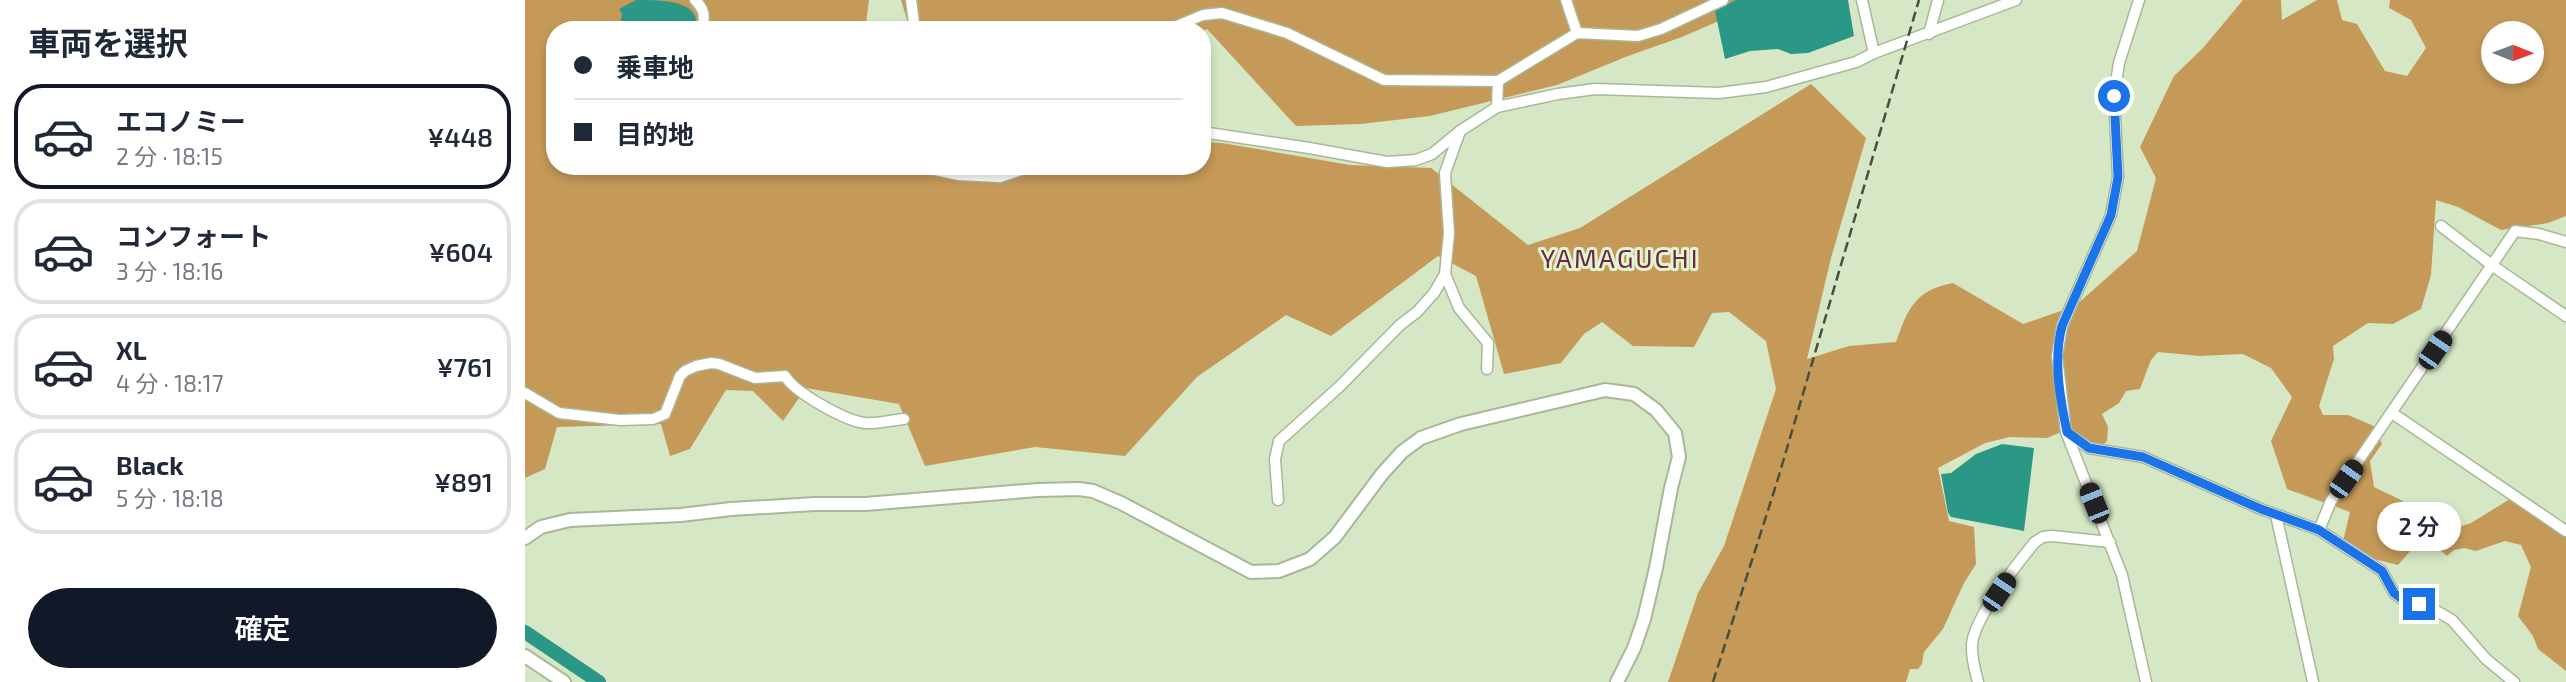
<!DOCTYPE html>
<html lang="ja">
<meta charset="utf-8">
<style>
body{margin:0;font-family:"Exo 2","Noto Sans JP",sans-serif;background:#f2f2f3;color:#1f2937;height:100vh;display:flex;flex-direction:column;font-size:26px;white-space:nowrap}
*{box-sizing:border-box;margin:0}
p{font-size:23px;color:#747a83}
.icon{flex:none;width:38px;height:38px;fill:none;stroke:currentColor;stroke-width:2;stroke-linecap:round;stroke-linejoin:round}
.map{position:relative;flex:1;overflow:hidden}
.drawer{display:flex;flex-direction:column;background:#fff;width:525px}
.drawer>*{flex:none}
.guide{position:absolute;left:21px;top:21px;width:665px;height:154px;border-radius:28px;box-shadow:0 4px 10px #0003;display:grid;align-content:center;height:154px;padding:0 28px;background:#fff}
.needle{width:46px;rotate:91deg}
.controls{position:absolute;left:1956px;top:21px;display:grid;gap:14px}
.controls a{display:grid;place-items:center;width:63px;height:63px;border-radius:50%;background:#fff;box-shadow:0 4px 10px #0003;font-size:35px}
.end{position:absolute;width:32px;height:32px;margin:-16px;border:9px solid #1a73e8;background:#fff;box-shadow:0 0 0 4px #fff}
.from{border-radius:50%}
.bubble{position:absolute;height:49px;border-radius:24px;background:#fff;box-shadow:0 4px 10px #0003;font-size:23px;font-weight:600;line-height:49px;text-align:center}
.car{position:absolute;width:21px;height:42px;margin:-21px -10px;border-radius:9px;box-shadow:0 0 5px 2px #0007;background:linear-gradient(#222 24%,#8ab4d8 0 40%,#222 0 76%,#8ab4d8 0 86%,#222 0)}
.guide b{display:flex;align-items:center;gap:24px;height:66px;font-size:26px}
.guide b+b{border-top:2px solid #e0e1e3}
.guide i{width:18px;height:18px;background:#1f2937}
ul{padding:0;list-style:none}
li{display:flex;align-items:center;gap:21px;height:105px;margin:0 14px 10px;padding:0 14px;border:4px solid #e0e1e3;border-radius:28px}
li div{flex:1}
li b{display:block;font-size:26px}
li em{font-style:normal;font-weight:600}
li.current{border-color:#111827}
li>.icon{width:63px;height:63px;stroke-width:1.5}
h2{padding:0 28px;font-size:32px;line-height:84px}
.action{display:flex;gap:14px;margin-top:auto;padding:14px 28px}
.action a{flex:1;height:80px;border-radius:42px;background:#111827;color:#fff;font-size:28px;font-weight:600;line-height:80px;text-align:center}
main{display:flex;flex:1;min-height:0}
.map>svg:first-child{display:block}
.forest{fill:#c59a59;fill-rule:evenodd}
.water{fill:#2b9787}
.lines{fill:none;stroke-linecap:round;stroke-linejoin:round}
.river{stroke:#2b9787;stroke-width:14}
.minor-casing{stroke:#a8b897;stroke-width:13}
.tertiary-casing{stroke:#a8b897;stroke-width:16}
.minor{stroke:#fff;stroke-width:10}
.tertiary{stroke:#fff;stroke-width:12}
.rail{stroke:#474f3f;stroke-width:2.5;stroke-dasharray:10 5;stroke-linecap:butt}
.route{stroke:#1a73e8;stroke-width:9}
.labels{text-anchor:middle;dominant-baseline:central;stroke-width:6;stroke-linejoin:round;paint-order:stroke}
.neighbourhood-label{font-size:26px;letter-spacing:2px;fill:#6b2843;stroke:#e3f4d2}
</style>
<main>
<section class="drawer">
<h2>車両を選択</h2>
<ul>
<li class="current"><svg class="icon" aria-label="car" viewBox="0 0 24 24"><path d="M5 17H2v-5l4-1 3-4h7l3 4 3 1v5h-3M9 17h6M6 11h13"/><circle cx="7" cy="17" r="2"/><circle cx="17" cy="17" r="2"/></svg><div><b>エコノミー</b><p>2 分 · 18:15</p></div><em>¥448</em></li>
<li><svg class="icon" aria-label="car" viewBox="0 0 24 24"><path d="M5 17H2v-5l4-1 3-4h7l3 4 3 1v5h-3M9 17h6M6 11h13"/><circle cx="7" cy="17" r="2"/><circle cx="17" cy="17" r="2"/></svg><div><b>コンフォート</b><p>3 分 · 18:16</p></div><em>¥604</em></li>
<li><svg class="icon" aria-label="car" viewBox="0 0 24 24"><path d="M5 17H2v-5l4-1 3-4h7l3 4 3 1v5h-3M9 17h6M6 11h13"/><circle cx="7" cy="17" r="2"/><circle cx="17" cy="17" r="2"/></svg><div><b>XL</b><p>4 分 · 18:17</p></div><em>¥761</em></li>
<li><svg class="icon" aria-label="car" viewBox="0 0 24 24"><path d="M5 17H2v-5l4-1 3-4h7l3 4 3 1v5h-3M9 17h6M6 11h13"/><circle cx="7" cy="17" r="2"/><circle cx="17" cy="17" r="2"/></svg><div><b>Black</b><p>5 分 · 18:18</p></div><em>¥891</em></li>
</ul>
<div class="action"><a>確定</a></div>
</section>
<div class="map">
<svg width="2041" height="682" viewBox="0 0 2041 682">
<rect width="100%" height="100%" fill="#d6e7c5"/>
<!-- forest -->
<g class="forest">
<path d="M0 0H344L340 30H30V166H425L512 175 535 166H677V142L697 143 825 165 906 168 1003 245 1055 228 1286 84 1341 138 1306 258 1282 359 1324 346 1371 342C1383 309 1390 290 1428 283L1498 324 1550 306 1612 251 1631 178 1615 147 1649 76 1678 48 1718 0H1756L1757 20 1792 0H1812L1817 20 1832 24 1860 71 1882 76 1901 48 1886 20 1864 8 1865 0H2041V216L2023 223 1976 230 1933 207 1911 200 1906 275 1896 309 1868 324 1843 323 1808 346 1809 359 1794 406 1798 415H1823L1849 426 1857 444 1845 461 1849 487C1871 498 1905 510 1910 537L1886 550 1873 565 1849 559 1818 541 1825 512 1762 489 1746 441 1767 397 1746 368 1718 354 1675 356 1633 352 1626 360 1615 389 1601 391 1594 403 1577 414 1583 427 1582 441 1576 447 1565 446 1543 429 1522 438 1485 437 1460 443 1413 468 1424 521 1449 527 1451 564 1439 583 1418 629 1399 652 1397 664 1393 669H1385L1381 682H1143L1173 593 1199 546 1251 389 1241 341 1204 312 1187 313 1169 347 1108 346 1077 322 1059 334 1036 363 979 374 951 276 913 256 806 336 761 315 672 377 600 456 510 447 400 466 374 404 281 388 258 421 228 391 201 390 165 449 145 456 136 424 32 427 20 469 0 478ZM1969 33H2007V72H1969Z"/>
<path d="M376 0H1242L1157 37 1103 56 1032 85 905 116 836 124 771 126 682 29 677 31 385 30Z"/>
<path d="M1990 496C2012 502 2021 513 2041 523V671L2013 649 2008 636 1993 616 2006 567 1996 545 1980 541 1951 551 1939 548 1929 550 1922 556 1914 549 1916 539 1927 529 1946 523Z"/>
</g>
<!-- water -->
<g class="water">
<path d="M111 0C136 0 179 0 170 30H94L97 14 94 9Z"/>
<path d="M1211 0H1323L1329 36 1283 53 1266 54 1253 49 1225 51 1200 59 1190 11Z"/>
<path d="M1477 444 1509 448 1499 531 1426 517 1423 513 1416 474 1426 473 1451 454Z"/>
</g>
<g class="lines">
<!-- river -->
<path class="river" d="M0 632 74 682"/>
<!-- minor casing -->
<g class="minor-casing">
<g id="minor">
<path d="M170 0C180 10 180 16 177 30"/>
<path d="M386 0 390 30"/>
<path d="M1041 0 1052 33"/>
<path d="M1337 0 1349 53"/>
<path d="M1614 0 1594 63 1589 96 1593 177 1586 215 1537 326 1532 356 1541 432 1597 575 1621 682"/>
<path d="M642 30 678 15 697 13 762 33 859 80 973 81 1052 33 1113 36 1136 29 1198 0"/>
<path d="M1404 34 1413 0"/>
<path d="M972 107 973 81"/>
<path d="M677 132 784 148 862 162 891 160 907 154 935 131 972 107 1033 94 1070 89 1194 93 1241 87 1331 62 1349 53 1491 0"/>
<path d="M391 166 434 175 475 177 508 166"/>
<path d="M1916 226 1968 266 2041 316"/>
<path d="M920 274 934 308 963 343 962 369"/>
<path d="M0 393 34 413 95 420 128 419 140 414 155 376 160 371 171 366 186 363 194 364 230 378 260 376C270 393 321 421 340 423 352 424 367 420 379 419"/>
<path d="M1867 413 2041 531"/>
<path d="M1542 433 1564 448 1618 457 1736 509 1794 530 1857 571 1869 593 1877 599 1910 610 1927 620 1961 659 1989 682"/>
<path d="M753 500 750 459 754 441 814 387 875 325 892 312 909 293 920 274 924 233 920 173 935 131"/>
<path d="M1751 515 1788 682"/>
<path d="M1794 530 1806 501 1990 231 2014 234 2041 242"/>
<path d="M1453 682C1450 670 1446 657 1447 644 1450 616 1492 564 1510 542L1518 537 1527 536 1585 542"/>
</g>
</g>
<!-- tertiary casing -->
<g class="tertiary-casing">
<g id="tertiary">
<path d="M0 538 16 527 45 520 156 515 206 509 290 504H340L513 490 554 489 568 491 596 503 726 572 754 571 785 559 810 537 857 474 877 452 896 438 936 424 1080 390 1109 394 1131 410 1150 433 1154 457 1146 488 1131 568 1119 619 1109 648 1092 682"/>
<path d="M0 656 39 682"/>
</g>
</g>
<!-- minor -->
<use href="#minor" class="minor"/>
<!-- tertiary -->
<use href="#tertiary" class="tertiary"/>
<!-- rail -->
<path class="rail" d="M1188 682 1252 482 1394 0"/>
</g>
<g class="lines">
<!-- route -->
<path class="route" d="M1589 96 1593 177 1586 215 1537 326C1528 360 1535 398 1542 432L1564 448 1618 457 1736 509 1794 530 1857 571 1869 593 1877 599 1894 604"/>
</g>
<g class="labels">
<!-- neighbourhood labels -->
<g class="neighbourhood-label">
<text x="1095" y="257">YAMAGUCHI</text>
</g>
</g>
</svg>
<div class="controls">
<a><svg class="needle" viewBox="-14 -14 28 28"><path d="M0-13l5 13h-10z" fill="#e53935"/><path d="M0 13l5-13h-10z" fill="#747a83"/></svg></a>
</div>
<i class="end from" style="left:1589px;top:96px"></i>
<i class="end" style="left:1894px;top:604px"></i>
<div class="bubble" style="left:1852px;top:502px;width:84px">2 分</div>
<i class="car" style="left:1910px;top:350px;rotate:34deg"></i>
<i class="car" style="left:1821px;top:479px;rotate:35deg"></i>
<i class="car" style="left:1569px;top:503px;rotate:338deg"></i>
<i class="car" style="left:1474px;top:592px;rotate:34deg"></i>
<div class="guide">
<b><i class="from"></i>乗車地</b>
<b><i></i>目的地</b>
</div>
</div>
</main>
